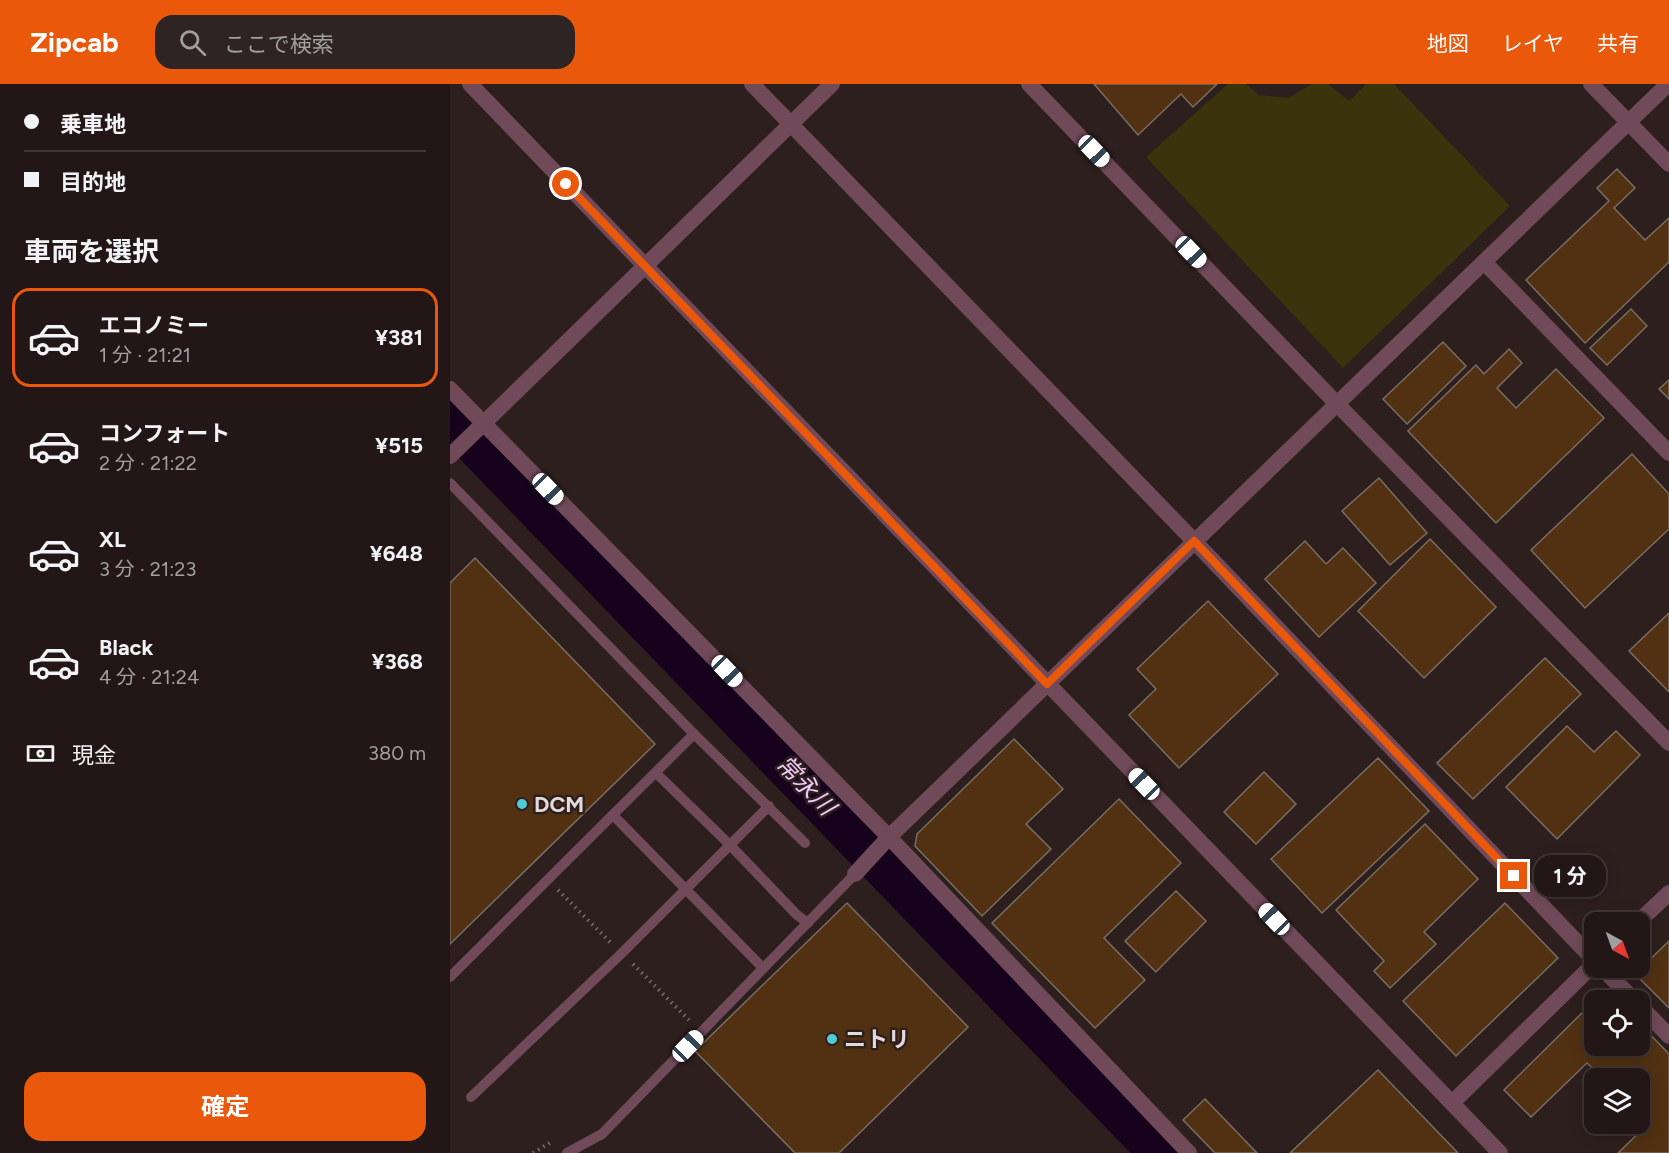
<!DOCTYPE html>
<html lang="ja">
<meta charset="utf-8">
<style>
body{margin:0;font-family:Figtree,"Noto Sans JP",sans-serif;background:#2e2423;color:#f1f3f6;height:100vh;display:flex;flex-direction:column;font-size:22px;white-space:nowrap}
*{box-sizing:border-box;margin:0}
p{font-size:20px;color:#a29fa1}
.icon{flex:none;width:33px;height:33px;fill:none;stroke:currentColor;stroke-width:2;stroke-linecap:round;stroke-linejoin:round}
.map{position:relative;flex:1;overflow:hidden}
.drawer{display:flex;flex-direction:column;background:#221716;width:450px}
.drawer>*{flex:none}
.guide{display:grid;align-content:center;height:132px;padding:0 24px;background:#221716}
.needle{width:39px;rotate:139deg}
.controls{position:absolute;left:1134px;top:828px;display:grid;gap:12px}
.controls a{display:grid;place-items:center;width:66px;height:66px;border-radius:12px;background:#221716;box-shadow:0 3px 15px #0003,0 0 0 2px #3f3635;font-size:30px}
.end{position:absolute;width:27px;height:27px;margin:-14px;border:8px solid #ea580c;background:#fff;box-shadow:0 0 0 3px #fff}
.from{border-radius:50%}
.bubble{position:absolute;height:42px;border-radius:18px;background:#221716;box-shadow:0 3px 15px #0003,0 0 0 2px #3f3635;font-size:20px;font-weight:700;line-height:42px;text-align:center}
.car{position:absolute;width:18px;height:36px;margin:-18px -9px;border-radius:8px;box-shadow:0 0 4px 2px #0007;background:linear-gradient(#fff 24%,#345 0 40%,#fff 0 76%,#345 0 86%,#fff 0)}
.guide b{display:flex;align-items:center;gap:21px;height:57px;font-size:22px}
.guide b+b{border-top:2px solid #3f3635}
.guide i{width:15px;height:15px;background:#f1f3f6}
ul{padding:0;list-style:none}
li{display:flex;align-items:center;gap:18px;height:99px;margin:0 12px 9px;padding:0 12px;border:3px solid transparent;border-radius:18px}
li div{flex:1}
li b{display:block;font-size:22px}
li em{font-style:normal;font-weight:700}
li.selected{border-color:#ea580c}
li>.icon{width:54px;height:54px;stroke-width:1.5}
h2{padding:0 24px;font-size:27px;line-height:72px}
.pay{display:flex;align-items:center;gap:15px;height:66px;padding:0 24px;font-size:22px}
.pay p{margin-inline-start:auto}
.button{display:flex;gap:12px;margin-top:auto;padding:12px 24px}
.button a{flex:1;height:69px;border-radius:18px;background:#ea580c;color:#fff;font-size:24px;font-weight:700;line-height:69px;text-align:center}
header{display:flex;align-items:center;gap:36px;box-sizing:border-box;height:84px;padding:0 30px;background:#ea580c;color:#fff}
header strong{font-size:28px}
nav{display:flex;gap:33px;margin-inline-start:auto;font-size:21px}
.search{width:420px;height:54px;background:#2e2423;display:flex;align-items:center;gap:15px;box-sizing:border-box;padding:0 21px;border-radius:18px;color:#a29fa1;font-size:22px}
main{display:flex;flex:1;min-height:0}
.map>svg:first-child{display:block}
.green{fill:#3b330b}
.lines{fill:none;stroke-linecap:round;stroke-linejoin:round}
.river{stroke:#17021d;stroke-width:44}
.building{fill:#513112;stroke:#796d63;stroke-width:1.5}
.path{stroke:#796c6b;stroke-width:4;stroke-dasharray:1.5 4.5;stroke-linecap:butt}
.service{stroke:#704a59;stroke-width:10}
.minor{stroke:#704a59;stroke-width:16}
.tertiary{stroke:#704a59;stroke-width:16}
.route{stroke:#ea580c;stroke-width:8}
.poi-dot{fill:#51ccd4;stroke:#2d1f1d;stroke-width:2}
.labels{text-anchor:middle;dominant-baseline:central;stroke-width:5;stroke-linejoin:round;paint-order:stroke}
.poi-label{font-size:22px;font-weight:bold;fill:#e3d9d8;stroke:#2d1f1d;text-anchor:start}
.water-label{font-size:24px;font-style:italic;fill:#eec9f8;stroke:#2d1f1d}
</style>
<header>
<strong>Zipcab</strong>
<div class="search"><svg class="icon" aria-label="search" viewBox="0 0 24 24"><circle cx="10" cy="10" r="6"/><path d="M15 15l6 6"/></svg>ここで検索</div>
<nav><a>地図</a><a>レイヤ</a><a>共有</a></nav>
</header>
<main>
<section class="drawer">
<div class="guide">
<b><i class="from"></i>乗車地</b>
<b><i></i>目的地</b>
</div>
<h2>車両を選択</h2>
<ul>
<li class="selected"><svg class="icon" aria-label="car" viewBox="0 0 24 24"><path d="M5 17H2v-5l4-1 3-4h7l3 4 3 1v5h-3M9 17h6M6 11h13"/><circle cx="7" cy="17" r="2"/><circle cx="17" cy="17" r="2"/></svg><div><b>エコノミー</b><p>1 分 · 21:21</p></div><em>¥381</em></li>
<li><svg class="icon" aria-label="car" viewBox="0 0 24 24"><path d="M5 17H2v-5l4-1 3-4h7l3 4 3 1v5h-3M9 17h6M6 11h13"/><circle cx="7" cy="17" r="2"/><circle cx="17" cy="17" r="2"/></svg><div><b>コンフォート</b><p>2 分 · 21:22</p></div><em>¥515</em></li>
<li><svg class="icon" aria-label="car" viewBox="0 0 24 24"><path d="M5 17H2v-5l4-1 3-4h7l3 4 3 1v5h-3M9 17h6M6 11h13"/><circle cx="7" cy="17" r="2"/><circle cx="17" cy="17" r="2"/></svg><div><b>XL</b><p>3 分 · 21:23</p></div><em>¥648</em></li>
<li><svg class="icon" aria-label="car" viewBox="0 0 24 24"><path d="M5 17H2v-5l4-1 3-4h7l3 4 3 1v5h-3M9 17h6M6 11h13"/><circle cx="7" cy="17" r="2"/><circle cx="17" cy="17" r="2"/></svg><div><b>Black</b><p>4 分 · 21:24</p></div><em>¥368</em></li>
</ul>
<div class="pay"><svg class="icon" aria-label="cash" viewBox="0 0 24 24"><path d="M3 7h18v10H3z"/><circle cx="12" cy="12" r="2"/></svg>現金<p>380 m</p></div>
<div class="button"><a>確定</a></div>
</section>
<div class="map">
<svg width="1219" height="1069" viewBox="0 0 1219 1069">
<rect width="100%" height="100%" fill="#2d1f1d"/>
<!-- green -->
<path class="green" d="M778 0H796L809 11 838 14 862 0H878L899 17 916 0H944L1060 122 893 284 696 73Z"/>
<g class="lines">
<!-- river -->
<path class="river" d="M0 333 711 1069"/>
</g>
<!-- building -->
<g class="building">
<path d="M644 0H767L743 23 731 10 688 51Z"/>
<path d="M1167 85 1185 104 1164 124 1195 156 1219 134V178L1135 259 1076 196 1159 117 1147 104Z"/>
<path d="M1181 225 1197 242 1157 281 1140 264Z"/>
<path d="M993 258 1016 282 957 340 933 315Z"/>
<path d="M1059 265 1072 279 1047 304 1066 324 1106 285 1154 334 1046 439 958 347 1026 281 1034 290Z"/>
<path d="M1219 296V315L1209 305Z"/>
<path d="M1182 370 1219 410V445L1135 524 1081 466Z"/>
<path d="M929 394 977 449 940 481 892 427Z"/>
<path d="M980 455 1046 523 974 594 908 527Z"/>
<path d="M855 457 876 480 893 464 926 499 869 553 815 495Z"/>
<path d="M25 474 205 660 0 860V499Z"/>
<path d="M758 517 828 590 729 684 679 631 706 605 687 585Z"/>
<path d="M1219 529V608L1179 567Z"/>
<path d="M1095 574 1131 610 1023 715 987 679Z"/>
<path d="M1117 642 1144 668 1166 647 1190 671 1107 755 1056 703Z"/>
<path d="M564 655 613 705 576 740 601 765 532 832 465 762 467 750Z"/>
<path d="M928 674 979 727 872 829 821 775Z"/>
<path d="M814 688 846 720 806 760 774 728Z"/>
<path d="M669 715 731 779 654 854 695 896 645 944 542 839Z"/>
<path d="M975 740 1028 795 974 848 986 860 940 904 924 887 934 877 886 826Z"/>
<path d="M726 807 756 837 706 888 675 857Z"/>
<path d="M397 819 518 943 389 1069H345L245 967Z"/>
<path d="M1055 819 1108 874 1006 972 953 917Z"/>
<path d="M1219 857V924L1185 890Z"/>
<path d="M1144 917V962H1190V940L1219 970V1069H1168L1198 1040 1190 1032V994H1153L1137 979 1081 1033 1054 1006Z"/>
<path d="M928 986 1008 1069H840Z"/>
<path d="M755 1015 807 1069H765L733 1036Z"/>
</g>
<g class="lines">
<!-- path -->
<g class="path">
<path d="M108 806 160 858"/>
<path d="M183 880 239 936"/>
<path d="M83 1069 103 1057"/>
</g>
<!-- service -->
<g class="service">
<path d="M0 399 244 650 355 759"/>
<path d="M206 689 280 761 347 831 358 839"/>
<path d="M164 732 313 884"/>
<path d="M0 893 244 650"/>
<path d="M21 1013 172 869 319 722"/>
<path d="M117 1069 152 1050 405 790"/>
</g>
<!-- minor -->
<g class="minor">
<path d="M302 0 744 457 1144 876"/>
<path d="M0 305 439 753 739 1069"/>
<path d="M405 790 439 753 1218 0"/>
<path d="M1188 838 1219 809"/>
<path d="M1152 884 1184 916"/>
<path d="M1190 922 1219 952"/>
<path d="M1002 1019 1144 880"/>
</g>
<!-- tertiary -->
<g class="tertiary">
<path d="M20 0 1050 1069"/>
<path d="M579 0 887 320 1219 659"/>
<path d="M1141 0 1219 80"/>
<path d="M1034 178 1219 369"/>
<path d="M0 372 382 0"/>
</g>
</g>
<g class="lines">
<!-- route -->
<path class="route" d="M116 100 597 600 744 457 1064 792"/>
</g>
<!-- markers -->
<g class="poi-dot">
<circle cx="72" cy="720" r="6"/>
<circle cx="382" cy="955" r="6"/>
</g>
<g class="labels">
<!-- poi labels -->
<g class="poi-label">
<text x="84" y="720">DCM</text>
<text x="394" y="955">ニトリ</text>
</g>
<!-- water labels -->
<g class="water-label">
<text transform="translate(356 701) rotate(46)">常永川</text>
</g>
</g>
</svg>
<div class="controls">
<a><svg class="needle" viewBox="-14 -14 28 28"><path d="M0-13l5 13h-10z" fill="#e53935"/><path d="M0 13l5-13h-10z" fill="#a29fa1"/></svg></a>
<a><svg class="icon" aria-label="locate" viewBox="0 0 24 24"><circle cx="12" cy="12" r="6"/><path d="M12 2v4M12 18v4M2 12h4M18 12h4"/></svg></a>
<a><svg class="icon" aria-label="layers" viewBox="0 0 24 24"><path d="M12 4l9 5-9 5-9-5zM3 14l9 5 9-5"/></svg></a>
</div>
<i class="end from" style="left:116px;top:100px"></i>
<i class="end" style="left:1064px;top:792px"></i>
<div class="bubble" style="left:1084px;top:771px;width:72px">1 分</div>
<i class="car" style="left:644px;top:67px;rotate:136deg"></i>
<i class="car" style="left:741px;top:168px;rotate:136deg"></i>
<i class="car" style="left:98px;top:405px;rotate:136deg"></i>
<i class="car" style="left:277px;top:587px;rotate:136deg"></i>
<i class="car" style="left:694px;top:700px;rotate:316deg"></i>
<i class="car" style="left:824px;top:835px;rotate:316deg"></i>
<i class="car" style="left:238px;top:962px;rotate:44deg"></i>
</div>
</main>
